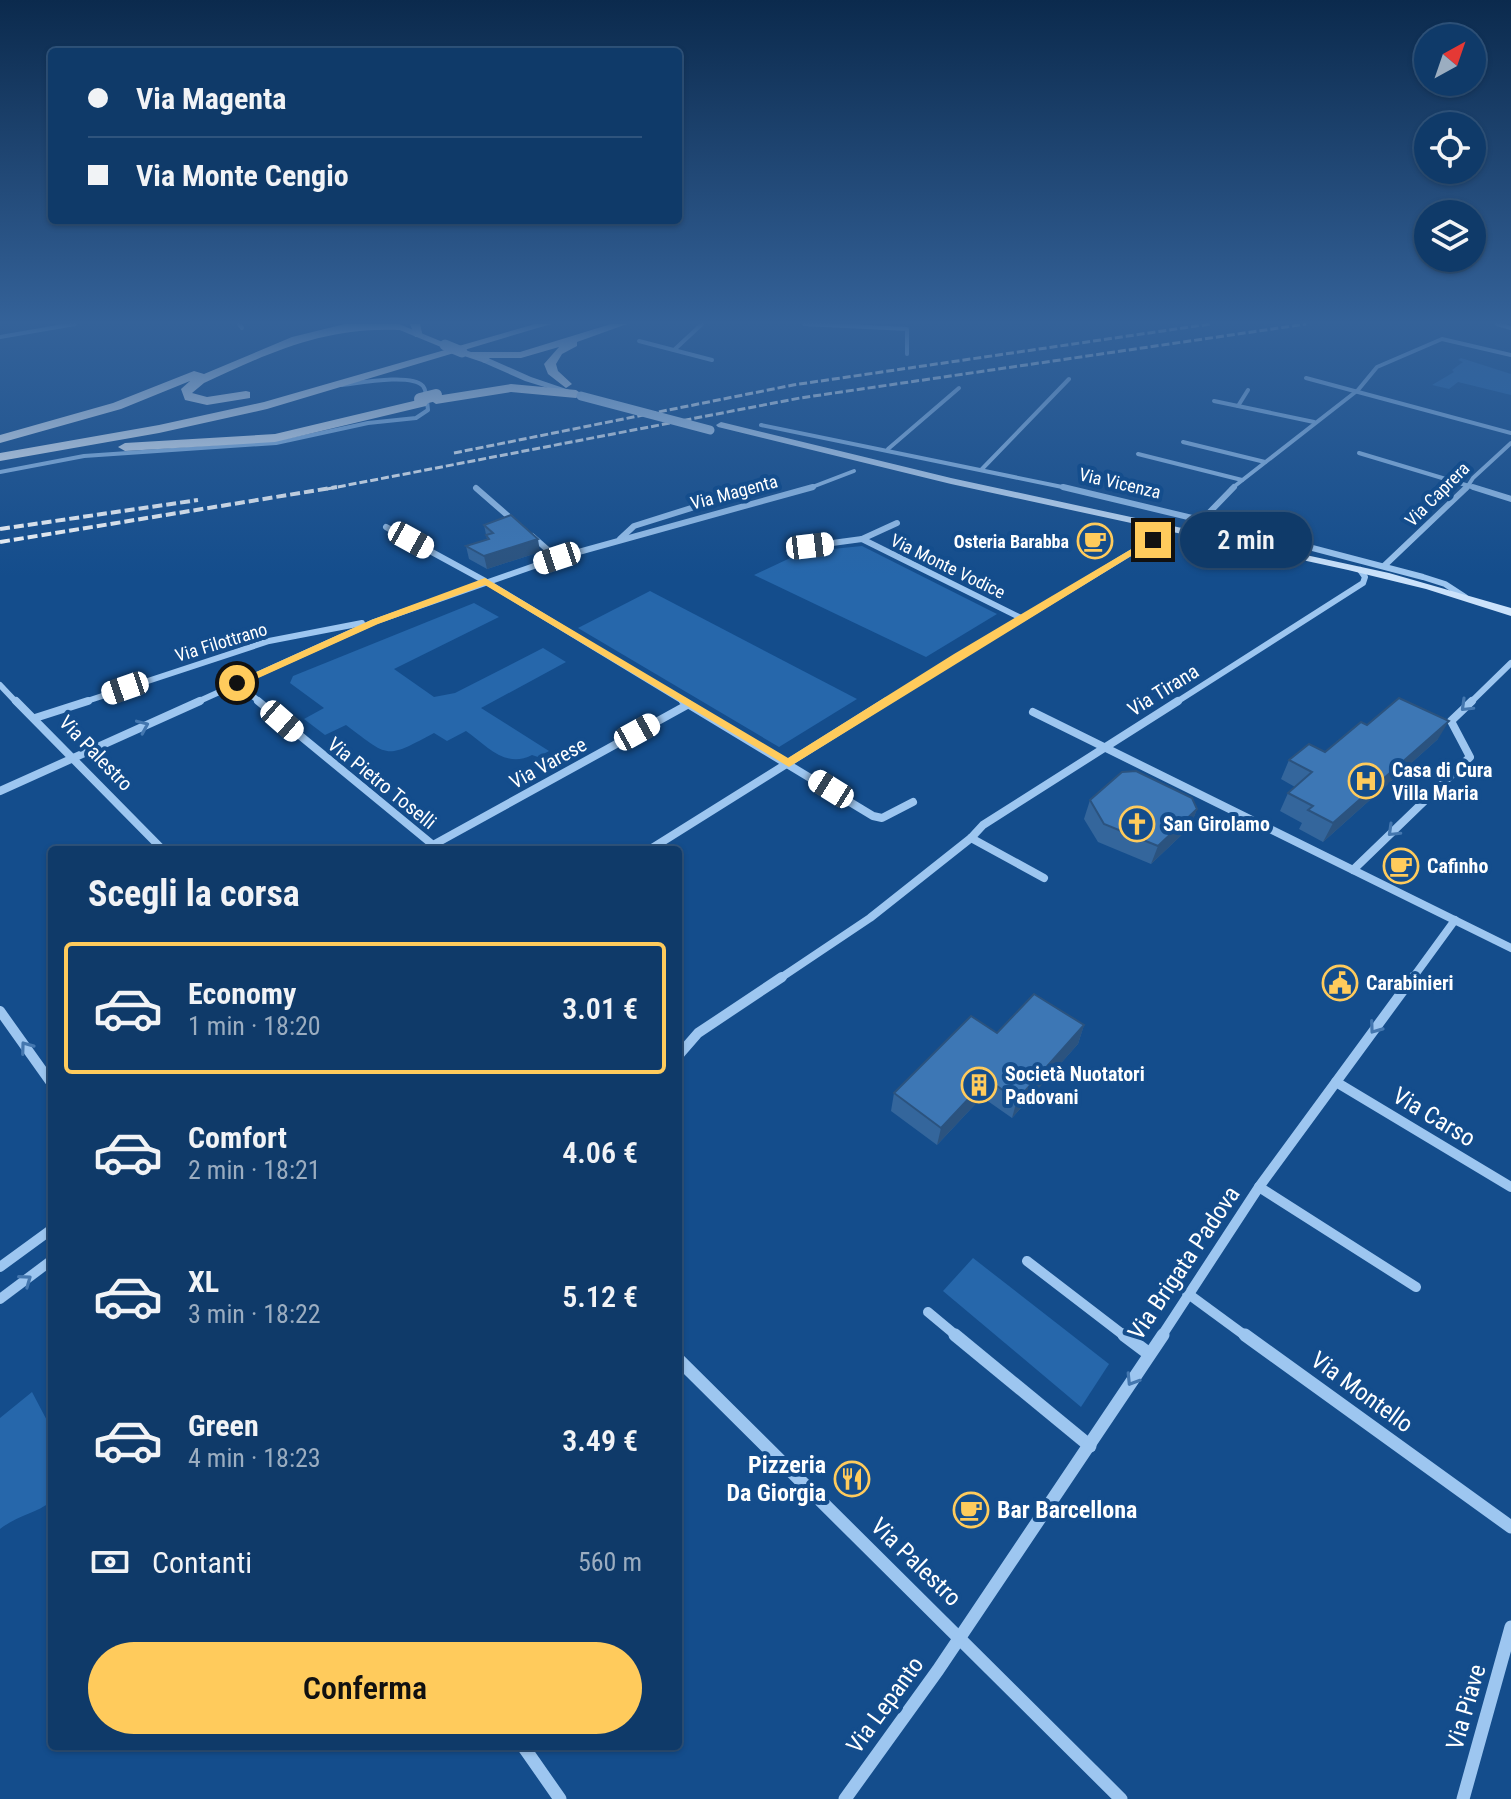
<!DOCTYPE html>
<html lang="it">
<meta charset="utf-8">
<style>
body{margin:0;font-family:"Roboto Condensed",sans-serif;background:#1d4571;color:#f1f3f6;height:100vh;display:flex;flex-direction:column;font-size:30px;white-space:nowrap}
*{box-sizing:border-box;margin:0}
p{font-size:26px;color:#9badc0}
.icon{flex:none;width:44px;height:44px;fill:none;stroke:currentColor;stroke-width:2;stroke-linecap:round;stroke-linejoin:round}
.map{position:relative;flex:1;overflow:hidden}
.drawer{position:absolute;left:48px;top:846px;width:634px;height:904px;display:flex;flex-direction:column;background:#0f3a69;border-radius:8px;box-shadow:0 2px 6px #0004,0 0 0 2px #2f547d}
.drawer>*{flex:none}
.banner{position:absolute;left:48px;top:48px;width:634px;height:176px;border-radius:8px;box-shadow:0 2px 6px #0004,0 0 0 2px #2f547d;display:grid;align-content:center;height:176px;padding:0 40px;background:#0f3a69}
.needle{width:52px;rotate:40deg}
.buttons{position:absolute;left:1414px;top:24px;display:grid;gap:16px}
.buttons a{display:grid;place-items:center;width:72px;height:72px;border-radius:50%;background:#0f3a69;box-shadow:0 2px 6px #0004,0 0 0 2px #2f547d;font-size:40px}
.end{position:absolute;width:36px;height:36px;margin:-18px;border:10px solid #ffcb5c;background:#111;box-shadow:0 0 0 4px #111}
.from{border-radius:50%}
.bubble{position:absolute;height:56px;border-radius:28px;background:#0f3a69;box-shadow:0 2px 6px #0004,0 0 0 2px #2f547d;font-size:26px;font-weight:600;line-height:56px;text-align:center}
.car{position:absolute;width:24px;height:48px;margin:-24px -12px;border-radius:10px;box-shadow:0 0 6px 2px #0007;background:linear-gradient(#fff 24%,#345 0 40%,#fff 0 76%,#345 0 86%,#fff 0)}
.banner b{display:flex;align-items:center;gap:28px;height:76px;font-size:30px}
.banner b+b{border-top:2px solid #2f547d}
.banner i{width:20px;height:20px;background:#f1f3f6}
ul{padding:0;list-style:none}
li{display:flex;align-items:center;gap:24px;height:132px;margin:0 16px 12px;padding:0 24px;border:4px solid transparent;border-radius:8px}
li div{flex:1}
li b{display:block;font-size:30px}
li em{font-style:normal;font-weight:600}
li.on{border-color:#ffcb5c}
li>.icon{width:72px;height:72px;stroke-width:1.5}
h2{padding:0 40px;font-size:36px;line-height:96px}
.pay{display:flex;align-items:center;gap:20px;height:88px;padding:0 40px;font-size:30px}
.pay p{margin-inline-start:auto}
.primary-button{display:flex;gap:16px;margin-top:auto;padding:16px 40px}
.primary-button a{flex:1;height:92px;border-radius:48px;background:#ffcb5c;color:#111;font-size:32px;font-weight:600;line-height:92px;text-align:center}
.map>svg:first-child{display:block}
.green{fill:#2667ab}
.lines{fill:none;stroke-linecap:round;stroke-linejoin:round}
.minor-far4{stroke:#9dc6f0;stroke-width:4}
.minor-far3{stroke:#9dc6f0;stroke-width:6}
.minor-far2{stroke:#9dc6f0;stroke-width:8}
.minor-far1{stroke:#9dc6f0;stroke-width:10}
.minor{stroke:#9dc6f0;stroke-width:13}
.secondary{fill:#cbe2fb;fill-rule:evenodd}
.primary{fill:#e6f1ff;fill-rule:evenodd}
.trunk{fill:#f2f8ff;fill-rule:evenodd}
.rail-far1{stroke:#fff;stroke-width:3;stroke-dasharray:8 3;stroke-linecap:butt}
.rail{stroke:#fff;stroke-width:4;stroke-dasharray:10 4;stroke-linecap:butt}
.secondary-bridge{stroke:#cbe2fb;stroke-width:9}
.primary-bridge{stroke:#e6f1ff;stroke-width:11}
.trunk-bridge{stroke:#f2f8ff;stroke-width:12}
.wall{fill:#34669c}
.shaded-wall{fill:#2b537f}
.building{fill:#3d77b5;stroke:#2b537f;stroke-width:2}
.oneway{stroke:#4477af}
.route{fill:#ffcb5c}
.labels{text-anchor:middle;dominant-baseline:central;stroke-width:8;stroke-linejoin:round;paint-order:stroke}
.far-street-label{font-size:18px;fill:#fff;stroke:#144d8c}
.far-poi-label{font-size:18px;font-weight:bold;fill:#fff;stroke:#144d8c;text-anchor:end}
.street-label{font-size:20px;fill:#fff;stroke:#144d8c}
.poi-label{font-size:20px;font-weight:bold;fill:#fff;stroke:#144d8c;text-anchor:start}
.near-street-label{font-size:24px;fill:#fff;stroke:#144d8c}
.near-poi-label{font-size:24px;font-weight:bold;fill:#fff;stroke:#144d8c;text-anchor:end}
</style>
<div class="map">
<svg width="1511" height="1799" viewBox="0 0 1511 1799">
<rect width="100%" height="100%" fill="#144d8c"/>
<!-- green -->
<g class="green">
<path d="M1461 358 1511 374V395L1458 382 1449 389 1432 385 1454 372 1452 370 1463 362 1458 360Z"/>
<path d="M862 546 993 612 997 614 926 657 754 575 803 552Z"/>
<path d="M650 591 857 699 779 747 578 628Z"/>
<path d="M474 603 499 617 394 669 434 697 455 693 543 648 566 662 481 708 549 751 538 757 532 755C506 769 487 746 466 731L447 741 434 733C385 759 390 758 346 725L325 735 304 719 324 708 290 683 293 676Z"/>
<path d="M973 1258 1109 1364 1081 1407 943 1291Z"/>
<path d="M32 1392 52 1430V1501C35 1514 18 1515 0 1529V1418Z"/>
</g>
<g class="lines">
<!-- minor-far4 -->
<g class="minor-far4">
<path d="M239 324 242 328"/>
<path d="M804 324 907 329V354"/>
<path d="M1497 324 1511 328"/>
<path d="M0 337 75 324"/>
<path d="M639 341 712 360"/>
<path d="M674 350 702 324"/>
<path d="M1306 378 1511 433"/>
<path d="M1248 390 1238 406 1314 422"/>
<path d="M1214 401 1238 406"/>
<path d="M761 425 1072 489"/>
<path d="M1183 442 1265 462"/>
<path d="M888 449 959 388"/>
<path d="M1359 453 1479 489"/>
<path d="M1138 454 1242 480"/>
<path d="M982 469 1069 379"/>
<path d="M0 472 84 456 276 443 368 423 416 418 428 410C427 403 427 391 423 386 411 373 359 383 342 385"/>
<path d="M807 489 854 471"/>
<path d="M1231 489 1358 390 1377 367 1442 339 1511 355"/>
<path d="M1466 489 1473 478 1511 443"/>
</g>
<!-- minor-far3 -->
<g class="minor-far3">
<path d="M1063 487 1259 534 1423 577 1445 584 1465 597"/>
<path d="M1473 487 1511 499"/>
<path d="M476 488 515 522"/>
<path d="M1202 520 1234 487"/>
<path d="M386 527 485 581 686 703"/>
<path d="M532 536 557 558"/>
<path d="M620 539 634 526 736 494"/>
<path d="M862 539 897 523"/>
<path d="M810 546 862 539 1021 618"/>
<path d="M1384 566 1467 487"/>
<path d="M237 683 261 703"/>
<path d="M0 685 17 703"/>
<path d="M81 703 269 641 362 623"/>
<path d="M195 703 374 622 557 558 813 487"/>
<path d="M884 703 1170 529"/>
<path d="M1175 703 1363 583 1365 577 1360 570"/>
<path d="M1470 703 1511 663"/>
</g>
<!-- minor-far2 -->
<g class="minor-far2">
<path d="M16 701 163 850"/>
<path d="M258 701 433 845"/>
<path d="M683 701 873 816 882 818 913 802"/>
<path d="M1033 712 1511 948"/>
<path d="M35 718 88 701"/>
<path d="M0 791 200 701"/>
<path d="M971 838 1044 878"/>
<path d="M424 850 687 705"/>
<path d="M649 850 887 701"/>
<path d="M1353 870 1470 757 1451 721 1472 701"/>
<path d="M779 979 870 918 971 838 983 825 1178 701"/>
<path d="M1412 979 1455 920"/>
</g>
<!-- minor-far1 -->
<g class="minor-far1">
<path d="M0 1011 52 1084"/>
<path d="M678 1056 698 1033 782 977"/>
<path d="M1336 1082 1511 1187"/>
<path d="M1259 1187 1416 1287"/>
<path d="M1027 1261 1126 1337"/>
<path d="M0 1267 52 1229"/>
<path d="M1187 1293 1247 1337"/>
<path d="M0 1299 52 1260"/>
<path d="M928 1312 958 1337"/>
<path d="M1161 1337 1259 1187 1413 977"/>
</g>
<!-- minor -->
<g class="minor">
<path d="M955 1335 1090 1446"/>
<path d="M1124 1335 1148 1353"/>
<path d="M1245 1335 1511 1527"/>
<path d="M678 1359 1121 1799"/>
<path d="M523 1746 560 1799"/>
<path d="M845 1799 938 1670 1163 1335"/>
<path d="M1463 1799 1511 1627"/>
</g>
<!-- secondary -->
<g class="secondary">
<path d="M482 358H488L531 377 581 394 577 397 525 381 482 362Z"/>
<path d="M721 422 951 478 1389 573 1511 608V616L1426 589 1348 570 951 484 718 427 716 425Z"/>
</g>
<!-- primary -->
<g class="primary">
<path d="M385 324H399L450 345 441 347Z"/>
<path d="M462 349 489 358 490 360 485 363 458 354V350Z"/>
</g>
<!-- trunk -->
<g class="trunk">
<path d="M345 324H399L404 327 399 330C324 327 271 352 204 383L192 393 207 397 246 391 250 392V398L207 405 185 400 181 389 190 381 121 409 0 443V435L113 403 194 371 204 374 292 337Z"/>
<path d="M410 324H420L423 337H415Z"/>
<path d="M535 324H551L267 409 159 433 0 461V453L159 425 264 402Z"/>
<path d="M611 324H627L577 342V346L562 354 556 364 558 371 572 384 566 388 548 374 544 364 559 347 521 358H472L466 355 472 352H520Z"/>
<path d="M511 384 576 390 582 394 576 398 511 392 436 404 430 400 436 396Z"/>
<path d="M422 399 428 403 426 406 275 442 125 451 118 447 125 443 275 434Z"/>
</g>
<!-- rail-far1 -->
<g class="rail-far1">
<path d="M454 453 793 385 1210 324"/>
<path d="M327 489 800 398 1306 324"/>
</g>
<!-- rail -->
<g class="rail">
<path d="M0 529 198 500"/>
<path d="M0 542 337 487"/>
</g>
<!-- secondary-bridge -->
<path class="secondary-bridge" d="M581 396 710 430"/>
<!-- primary-bridge -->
<path class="primary-bridge" d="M445 345 462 352"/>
<!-- trunk-bridge -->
<path class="trunk-bridge" d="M420 399 436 395"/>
</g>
<!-- wall -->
<g class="wall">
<path d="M484 525 540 552 487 569 469 559 466 546 487 539Z"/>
<path d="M1438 739 1323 842 1299 829 1302 823 1280 811 1288 793 1295 787 1281 779 1289 760 1325 752Z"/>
<path d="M1090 800 1197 809 1190 827 1151 864 1098 842 1084 819Z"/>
<path d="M1084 1025 1078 1044 1012 1118 982 1097 937 1145 891 1111 894 1093 997 1033Z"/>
</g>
<!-- shaded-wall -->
<g class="shaded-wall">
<path d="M538 539 540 552 487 569 484 556Z"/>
<path d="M1449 721 1438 739 1323 842 1333 823Z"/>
<path d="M1197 809 1190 827 1151 864 1158 846Z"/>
<path d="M1084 1025 1078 1044 1012 1118 1017 1100Z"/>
<path d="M987 1079 982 1097 937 1145 941 1128Z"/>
</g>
<!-- building -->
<g class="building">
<path d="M511 515 538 539 484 556 466 546 489 539 486 535 493 533 484 525Z"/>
<path d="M1399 698 1449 721 1333 823 1308 810 1313 806 1288 793 1312 772 1289 760 1309 744 1325 752 1361 722 1367 725Z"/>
<path d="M1136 771 1192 798 1197 809 1158 846 1104 824 1090 800 1122 772Z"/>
<path d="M1034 994 1084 1025 1017 1100 987 1079 941 1128 894 1093 971 1016 997 1033Z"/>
</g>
<!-- one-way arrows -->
<defs><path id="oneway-chevron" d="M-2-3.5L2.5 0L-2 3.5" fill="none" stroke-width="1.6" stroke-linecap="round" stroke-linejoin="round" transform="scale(2)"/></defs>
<g class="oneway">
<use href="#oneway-chevron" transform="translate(1466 706) rotate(136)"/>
<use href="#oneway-chevron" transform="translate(143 726) rotate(-24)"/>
<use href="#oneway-chevron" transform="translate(1393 831) rotate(136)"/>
<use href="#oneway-chevron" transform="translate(1375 1028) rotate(126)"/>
<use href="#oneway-chevron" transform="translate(26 1047) rotate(-126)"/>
<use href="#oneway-chevron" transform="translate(26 1280) rotate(-36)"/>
<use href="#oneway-chevron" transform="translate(1132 1380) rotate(122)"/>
</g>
<!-- sky -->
<linearGradient id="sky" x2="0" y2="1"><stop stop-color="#0b2a4d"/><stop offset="0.56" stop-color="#346299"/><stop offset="1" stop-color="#346299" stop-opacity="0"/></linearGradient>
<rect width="1511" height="576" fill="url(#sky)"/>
<!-- route -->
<path class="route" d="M1150 538 1157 540 789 767 485 585 378 624 241 686 232 683 371 620 485 578 788 758 954 654Z"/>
<!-- icons -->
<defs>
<g id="cafe-ring" transform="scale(1.8)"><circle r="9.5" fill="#144d8c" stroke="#ffcb5c" stroke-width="1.5"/><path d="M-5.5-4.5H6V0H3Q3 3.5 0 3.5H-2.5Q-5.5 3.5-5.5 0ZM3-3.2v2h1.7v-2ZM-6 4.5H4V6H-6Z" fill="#ffcb5c"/></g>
<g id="hospital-ring" transform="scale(1.8)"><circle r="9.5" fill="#144d8c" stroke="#ffcb5c" stroke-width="1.5"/><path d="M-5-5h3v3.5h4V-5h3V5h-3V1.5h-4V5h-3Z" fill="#ffcb5c"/></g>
<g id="church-ring" transform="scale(1.8)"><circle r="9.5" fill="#144d8c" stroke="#ffcb5c" stroke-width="1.5"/><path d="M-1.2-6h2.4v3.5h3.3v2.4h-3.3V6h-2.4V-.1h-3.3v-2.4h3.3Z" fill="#ffcb5c"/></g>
<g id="civic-ring" transform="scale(1.8)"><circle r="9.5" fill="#144d8c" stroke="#ffcb5c" stroke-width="1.5"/><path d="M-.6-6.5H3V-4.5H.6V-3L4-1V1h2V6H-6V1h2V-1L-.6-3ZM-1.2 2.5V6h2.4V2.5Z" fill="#ffcb5c"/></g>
<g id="building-ring" transform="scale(1.8)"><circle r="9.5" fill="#144d8c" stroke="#ffcb5c" stroke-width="1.5"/><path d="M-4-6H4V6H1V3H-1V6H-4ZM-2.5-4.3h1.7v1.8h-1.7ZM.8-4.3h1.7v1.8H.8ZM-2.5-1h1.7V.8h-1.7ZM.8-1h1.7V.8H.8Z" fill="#ffcb5c"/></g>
<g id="restaurant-ring" transform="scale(1.8)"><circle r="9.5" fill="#144d8c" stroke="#ffcb5c" stroke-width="1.5"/><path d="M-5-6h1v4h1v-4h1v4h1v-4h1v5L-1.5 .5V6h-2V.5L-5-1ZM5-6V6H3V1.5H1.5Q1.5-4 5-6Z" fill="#ffcb5c"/></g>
</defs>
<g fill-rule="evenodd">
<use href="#cafe-ring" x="1095" y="541"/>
<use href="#hospital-ring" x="1366" y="781"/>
<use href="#church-ring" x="1137" y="824"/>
<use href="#cafe-ring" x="1401" y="866"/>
<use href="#civic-ring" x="1340" y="983"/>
<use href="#building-ring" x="979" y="1085"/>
<use href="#restaurant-ring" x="852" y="1479"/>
<use href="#cafe-ring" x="971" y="1510"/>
</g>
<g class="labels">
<!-- far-street labels -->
<g class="far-street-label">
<text transform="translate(1120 483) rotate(13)">Via Vicenza</text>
<text transform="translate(734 492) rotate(-15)">Via Magenta</text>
<text transform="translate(1437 494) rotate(-45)">Via Caprera</text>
<text transform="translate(948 566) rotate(26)">Via Monte Vodice</text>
<text transform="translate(221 642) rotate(-17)">Via Filottrano</text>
</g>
<!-- far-poi labels -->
<g class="far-poi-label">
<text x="1069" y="541">Osteria Barabba</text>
</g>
<!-- street labels -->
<g class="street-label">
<text transform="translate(1163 690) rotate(-32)">Via Tirana</text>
<text transform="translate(96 753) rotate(46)">Via Palestro</text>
<text transform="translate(548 763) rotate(-29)">Via Varese</text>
<text transform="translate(382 783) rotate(39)">Via Pietro Toselli</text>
</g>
<!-- poi labels -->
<g class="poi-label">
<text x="1392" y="770">Casa di Cura<tspan x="1392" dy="23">Villa Maria</tspan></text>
<text x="1163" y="824">San Girolamo</text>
<text x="1427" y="866">Cafinho</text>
<text x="1366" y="983">Carabinieri</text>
<text x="1005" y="1074">Società Nuotatori<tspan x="1005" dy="23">Padovani</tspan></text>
</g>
<!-- near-street labels -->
<g class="near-street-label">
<text transform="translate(1434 1117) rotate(31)">Via Carso</text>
<text transform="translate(1184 1263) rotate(-56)">Via Brigata Padova</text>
<text transform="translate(1362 1392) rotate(36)">Via Montello</text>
<text transform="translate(916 1562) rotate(44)">Via Palestro</text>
<text transform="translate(885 1705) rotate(-54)">Via Lepanto</text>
<text transform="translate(1466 1707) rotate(-74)">Via Piave</text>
</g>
<!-- near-poi labels -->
<g class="near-poi-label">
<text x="826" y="1465">Pizzeria<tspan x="826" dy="28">Da Giorgia</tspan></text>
<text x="997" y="1510" text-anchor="start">Bar Barcellona</text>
</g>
</g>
</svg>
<div class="buttons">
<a><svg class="needle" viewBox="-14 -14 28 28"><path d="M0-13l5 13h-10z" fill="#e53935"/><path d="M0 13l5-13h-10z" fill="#9badc0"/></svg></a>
<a><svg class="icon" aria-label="locate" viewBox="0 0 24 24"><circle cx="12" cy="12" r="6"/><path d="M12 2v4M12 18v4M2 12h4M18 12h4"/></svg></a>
<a><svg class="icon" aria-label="layers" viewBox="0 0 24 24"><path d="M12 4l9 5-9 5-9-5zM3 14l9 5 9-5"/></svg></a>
</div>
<i class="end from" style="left:237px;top:683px"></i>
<i class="end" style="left:1153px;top:540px"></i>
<div class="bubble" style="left:1180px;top:512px;width:132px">2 min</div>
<i class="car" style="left:411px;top:540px;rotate:119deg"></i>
<i class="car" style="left:810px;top:546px;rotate:83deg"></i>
<i class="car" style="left:557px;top:558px;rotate:252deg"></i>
<i class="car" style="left:125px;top:688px;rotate:251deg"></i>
<i class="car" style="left:282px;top:721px;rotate:131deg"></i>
<i class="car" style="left:637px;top:732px;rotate:61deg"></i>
<i class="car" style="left:831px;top:789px;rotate:302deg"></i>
<div class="banner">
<b><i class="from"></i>Via Magenta</b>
<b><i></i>Via Monte Cengio</b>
</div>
<section class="drawer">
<h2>Scegli la corsa</h2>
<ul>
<li class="on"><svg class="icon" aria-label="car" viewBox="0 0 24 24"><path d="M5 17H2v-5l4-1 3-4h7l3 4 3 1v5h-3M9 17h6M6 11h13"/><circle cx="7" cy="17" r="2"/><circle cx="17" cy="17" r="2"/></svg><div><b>Economy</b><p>1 min · 18:20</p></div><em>3.01 €</em></li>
<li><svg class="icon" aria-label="car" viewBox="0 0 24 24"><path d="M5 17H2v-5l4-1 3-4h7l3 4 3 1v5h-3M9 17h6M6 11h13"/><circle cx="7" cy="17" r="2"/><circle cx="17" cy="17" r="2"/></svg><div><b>Comfort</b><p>2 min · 18:21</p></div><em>4.06 €</em></li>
<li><svg class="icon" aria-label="car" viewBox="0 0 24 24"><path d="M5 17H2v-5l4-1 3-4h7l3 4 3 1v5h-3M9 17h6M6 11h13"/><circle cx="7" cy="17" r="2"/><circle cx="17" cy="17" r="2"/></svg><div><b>XL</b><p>3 min · 18:22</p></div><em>5.12 €</em></li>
<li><svg class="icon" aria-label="car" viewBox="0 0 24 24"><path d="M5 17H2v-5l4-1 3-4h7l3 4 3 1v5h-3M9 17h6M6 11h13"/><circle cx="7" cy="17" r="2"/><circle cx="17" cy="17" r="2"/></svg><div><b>Green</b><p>4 min · 18:23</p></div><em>3.49 €</em></li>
</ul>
<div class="pay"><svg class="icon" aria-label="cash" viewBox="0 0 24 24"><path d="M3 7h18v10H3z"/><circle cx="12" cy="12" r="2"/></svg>Contanti<p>560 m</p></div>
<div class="primary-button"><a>Conferma</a></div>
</section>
</div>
